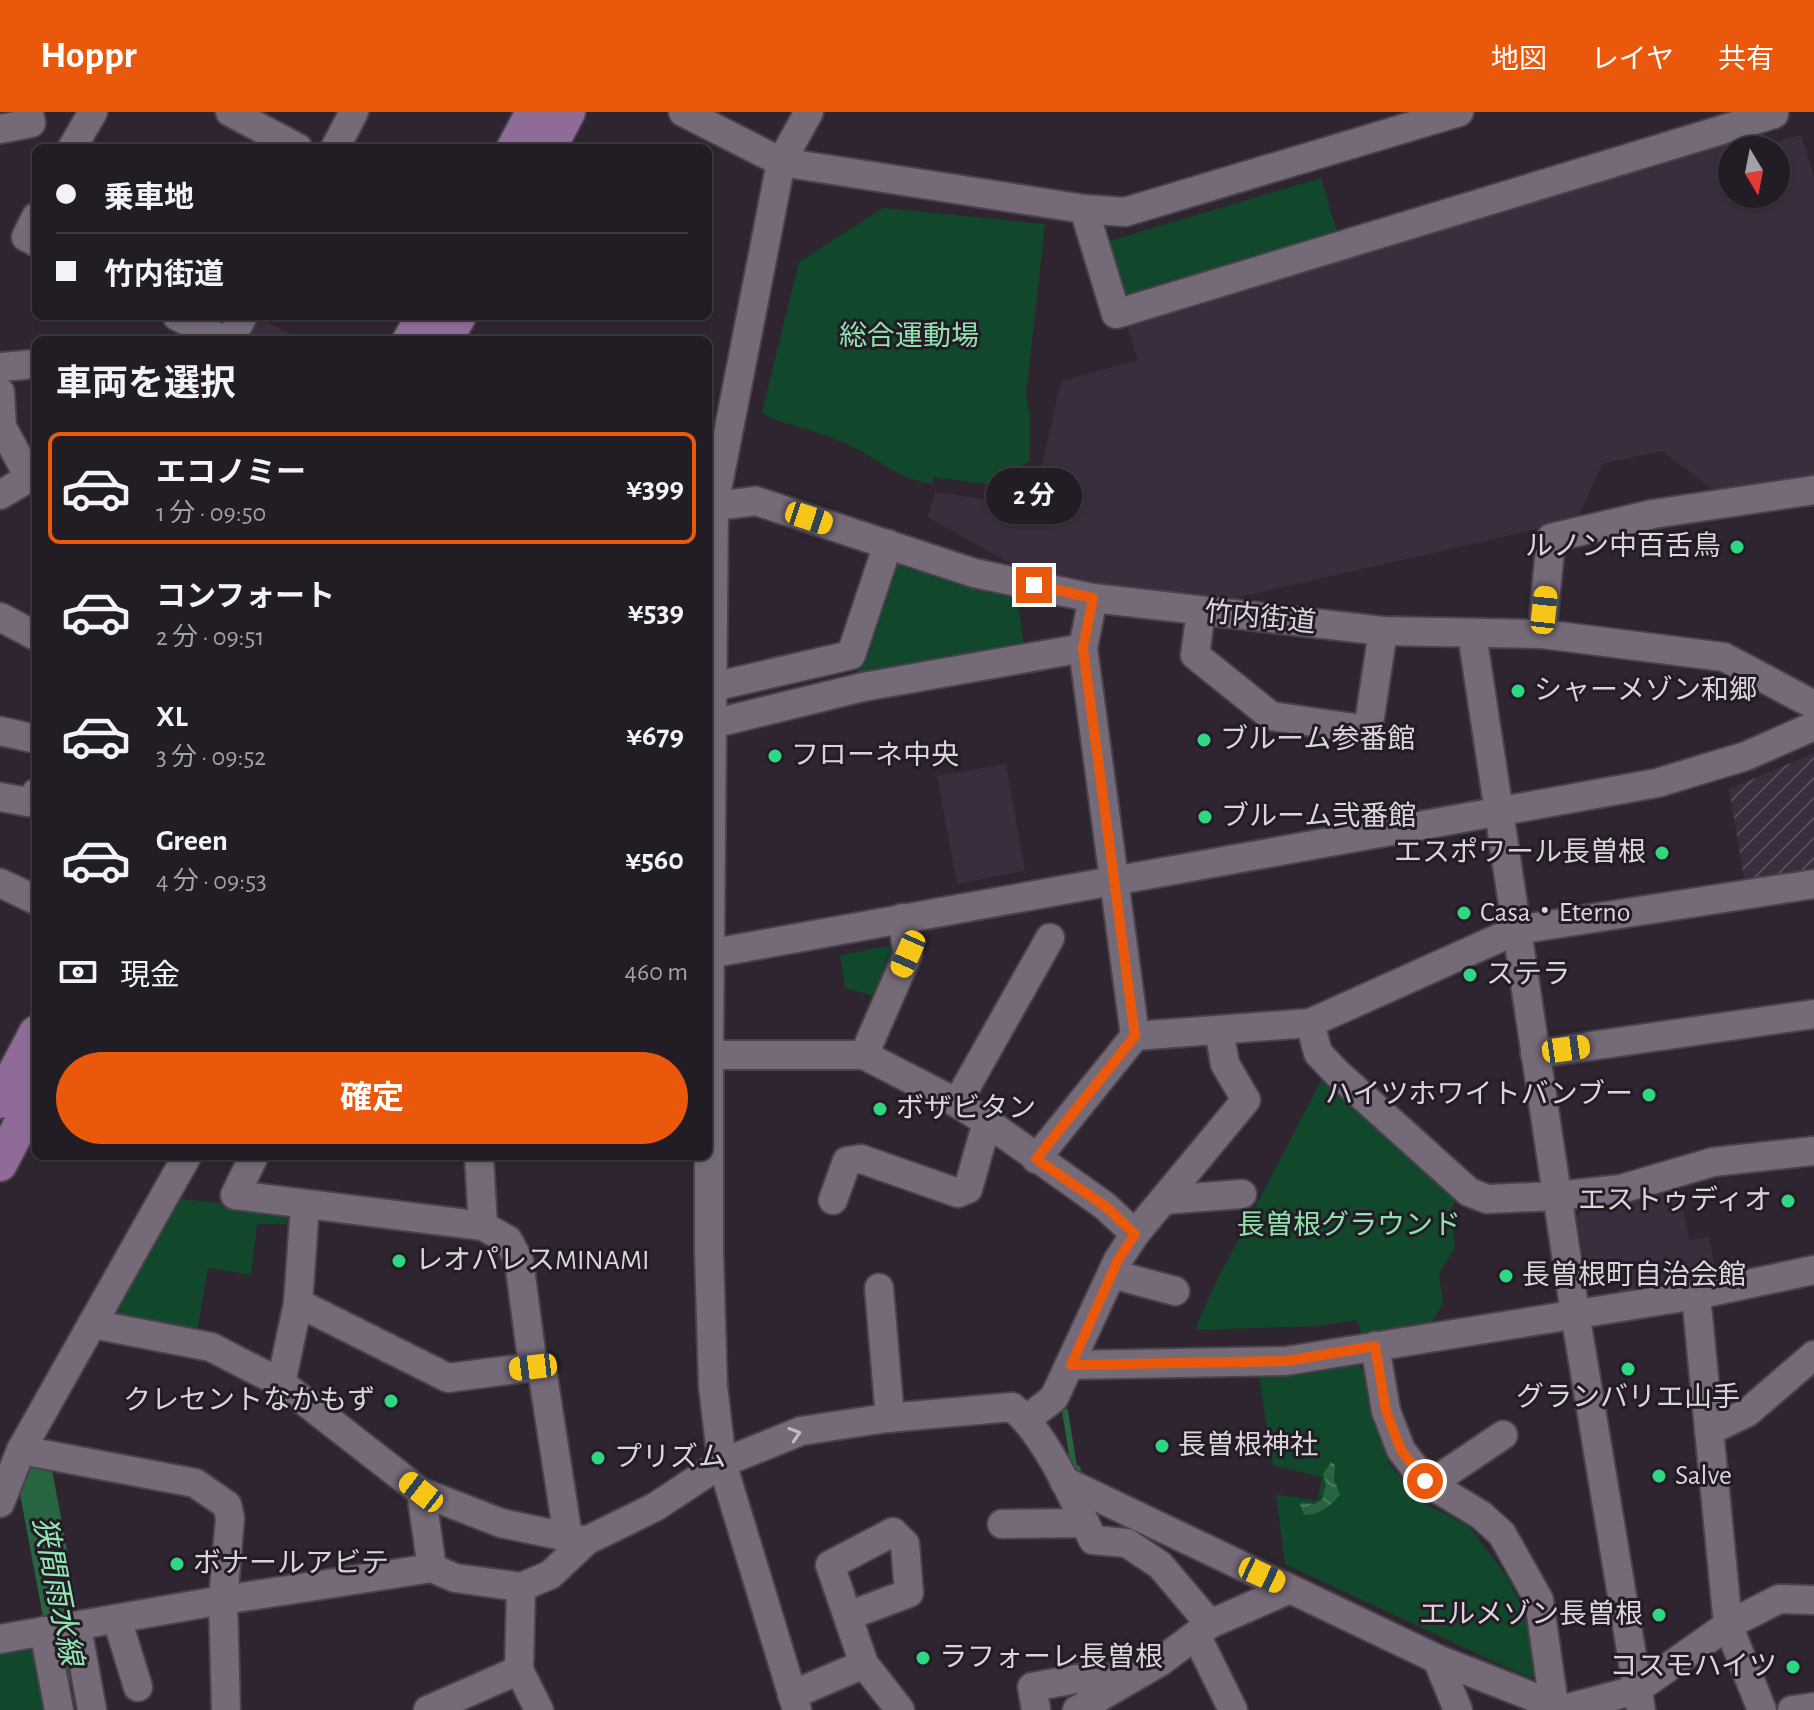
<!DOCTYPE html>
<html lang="ja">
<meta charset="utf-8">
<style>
body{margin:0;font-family:"Alegreya Sans","Noto Sans JP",sans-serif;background:#2a252c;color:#f1f3f6;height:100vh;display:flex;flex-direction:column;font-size:30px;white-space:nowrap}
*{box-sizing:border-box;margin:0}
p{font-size:26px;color:#a2a1a6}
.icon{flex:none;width:44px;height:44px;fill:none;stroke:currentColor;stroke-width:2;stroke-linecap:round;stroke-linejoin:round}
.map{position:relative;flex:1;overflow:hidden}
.sheet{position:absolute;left:32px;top:224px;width:680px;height:824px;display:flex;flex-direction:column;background:#221c24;border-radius:12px;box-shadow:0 2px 6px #0004,0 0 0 2px #3f3a41}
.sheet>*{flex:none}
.hud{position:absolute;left:32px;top:32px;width:680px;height:176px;border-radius:12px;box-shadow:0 2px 6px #0004,0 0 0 2px #3f3a41;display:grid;align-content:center;height:176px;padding:0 24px;background:#221c24}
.needle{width:52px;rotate:170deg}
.fabs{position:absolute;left:1718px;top:24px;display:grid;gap:16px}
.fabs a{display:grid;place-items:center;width:72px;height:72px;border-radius:50%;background:#221c24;box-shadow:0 2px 6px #0004,0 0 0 2px #3f3a41;font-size:40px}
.end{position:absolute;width:36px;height:36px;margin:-18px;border:10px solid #ea580c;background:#fff;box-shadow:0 0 0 4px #fff}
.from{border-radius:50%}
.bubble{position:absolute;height:56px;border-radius:28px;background:#221c24;box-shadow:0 2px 6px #0004,0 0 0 2px #3f3a41;font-size:26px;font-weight:700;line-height:56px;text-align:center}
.car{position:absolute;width:24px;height:48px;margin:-24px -12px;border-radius:10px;box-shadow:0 0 6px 2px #0007;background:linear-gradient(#f5c518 24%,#345 0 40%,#f5c518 0 76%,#345 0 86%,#f5c518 0)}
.hud b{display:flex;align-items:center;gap:28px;height:76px;font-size:30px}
.hud b+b{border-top:2px solid #3f3a41}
.hud i{width:20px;height:20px;background:#f1f3f6}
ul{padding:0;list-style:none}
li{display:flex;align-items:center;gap:24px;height:112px;margin:0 16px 12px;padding:0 8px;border:4px solid transparent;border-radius:12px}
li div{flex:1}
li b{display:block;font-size:30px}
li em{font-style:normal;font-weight:700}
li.selected{border-color:#ea580c}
li>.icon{width:72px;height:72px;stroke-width:1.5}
h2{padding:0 24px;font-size:36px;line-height:96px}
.pay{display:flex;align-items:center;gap:20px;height:88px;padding:0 24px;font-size:30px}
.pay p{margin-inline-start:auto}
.cta{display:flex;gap:16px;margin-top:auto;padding:16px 24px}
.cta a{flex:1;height:92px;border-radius:48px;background:#ea580c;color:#fff;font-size:32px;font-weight:700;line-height:92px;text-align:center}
header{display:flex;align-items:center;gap:48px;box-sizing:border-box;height:112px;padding:0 40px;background:#ea580c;color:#fff}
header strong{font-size:38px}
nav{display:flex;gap:44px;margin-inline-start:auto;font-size:28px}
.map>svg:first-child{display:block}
.built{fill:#3a2d3d;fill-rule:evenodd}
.industrial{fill:url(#industrial-furrows)}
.park{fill:#11472a}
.water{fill:url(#water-waves)}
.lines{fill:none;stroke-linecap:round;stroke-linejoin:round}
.stream{stroke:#276541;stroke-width:6}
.river{stroke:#276541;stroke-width:36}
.minor-casing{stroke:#49414b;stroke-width:32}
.major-casing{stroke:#49414b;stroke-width:38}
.minor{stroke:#756a77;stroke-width:28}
.major{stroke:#8f6b97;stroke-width:34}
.oneway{stroke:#c1bac2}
.route{stroke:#ea580c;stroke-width:10}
.poi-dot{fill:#2ed883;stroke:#241b26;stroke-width:3}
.labels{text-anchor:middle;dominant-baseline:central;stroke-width:6;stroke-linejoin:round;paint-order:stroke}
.park-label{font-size:28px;fill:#8ce4ac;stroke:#241b26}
.poi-label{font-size:28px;fill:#dad4db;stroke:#241b26;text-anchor:start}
.street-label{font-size:28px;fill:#dad4db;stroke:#241b26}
.water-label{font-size:30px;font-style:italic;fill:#8fe8b0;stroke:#241b26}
</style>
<header>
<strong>Hoppr</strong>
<nav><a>地図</a><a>レイヤ</a><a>共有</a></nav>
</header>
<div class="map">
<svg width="1814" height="1598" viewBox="0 0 1814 1598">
<defs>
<pattern id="industrial-furrows" width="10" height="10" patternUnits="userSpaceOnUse" patternTransform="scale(2)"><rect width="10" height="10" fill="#3a2d3d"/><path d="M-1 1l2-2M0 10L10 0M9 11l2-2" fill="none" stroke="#564b58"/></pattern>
<pattern id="water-waves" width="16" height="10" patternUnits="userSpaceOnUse" patternTransform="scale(2)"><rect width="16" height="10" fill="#276541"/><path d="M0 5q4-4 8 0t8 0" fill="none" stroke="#467a5c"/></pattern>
</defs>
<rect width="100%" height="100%" fill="#2e2530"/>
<!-- built -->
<g class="built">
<path d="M1757 18 1775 30 1801 23 1814 65V367L1719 382 1662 339 1602 352 1577 408 1209 492 1015 454 928 405 935 380 998 389 1036 379 1061 269 1138 248 1128 218 1137 203ZM1732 38H1776V82H1732Z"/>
<path d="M258 205 302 228H246Z"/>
<path d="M1006 652 1025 759 957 772 937 664Z"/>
<path d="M1679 1077 1689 1128 1709 1125 1717 1168 1621 1185 1614 1148 1585 1153 1577 1105 1582 1095Z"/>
</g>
<!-- industrial -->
<path class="industrial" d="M1814 641V763L1745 773 1729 677Z"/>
<!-- park -->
<g class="park">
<path d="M1321 66 1337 121 1130 182 1121 179 1106 130Z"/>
<path d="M883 96 1045 112 1026 283 1030 305V349L992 373 933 365 932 372C896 366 883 350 853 335 827 322 797 315 770 306L762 300 799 150Z"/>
<path d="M900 451 968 474 1020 485 1018 493 1025 539 854 568 890 456Z"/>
<path d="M899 832C897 857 884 863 874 884L845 876 840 843Z"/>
<path d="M1323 965 1457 1085 1451 1097 1455 1136 1439 1162 1443 1191 1432 1210 1362 1224 1357 1208 1316 1214 1195 1218 1212 1178Z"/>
<path d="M174 1086 284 1098 291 1112H257L251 1163 208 1156 196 1227 110 1203Z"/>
<path d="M1354 1250 1366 1260 1373 1305 1389 1351 1419 1389 1469 1414 1507 1465 1524 1499 1536 1562 1530 1566 1285 1452 1276 1382 1317 1389 1322 1365 1273 1353 1258 1258Z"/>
<path d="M30 1535 39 1540 50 1598H0V1540Z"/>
</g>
<!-- water -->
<path class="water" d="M1331 1350 1335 1353 1334 1368 1340 1382C1332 1394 1319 1403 1304 1403L1300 1392 1302 1391 1314 1392 1322 1388 1326 1373 1323 1362Z"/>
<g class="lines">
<!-- stream -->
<path class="stream" d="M1065 1299 1074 1355 1078 1357"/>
<!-- river -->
<path class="river" d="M34 1359 70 1551"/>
<!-- minor casing -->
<g class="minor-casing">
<g id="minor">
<path d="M230 0 298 36"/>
<path d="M683 0 781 50 1084 97 1125 100 1459 0"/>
<path d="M0 17 31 11 29 0"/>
<path d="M72 36 93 0"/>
<path d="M335 36 354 0"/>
<path d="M1084 97 1116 202 1774 2 1773 0"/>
<path d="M36 105 26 125 36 130"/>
<path d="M177 204 223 228"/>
<path d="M230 228 243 204"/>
<path d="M0 255 36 252"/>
<path d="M0 280 2 315 29 365"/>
<path d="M0 383 36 362"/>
<path d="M708 395 756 389 974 461 1093 486 1383 519 1542 522 1724 545 1814 593"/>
<path d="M1201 499 1195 543 1271 604 1368 618 1383 519"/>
<path d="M0 505 36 524"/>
<path d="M1472 522 1575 1201 1641 1598"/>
<path d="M1542 522 1551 426 1653 402 1814 378"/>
<path d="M708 576 851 543 888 432"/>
<path d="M708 613 863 575 1083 536"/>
<path d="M0 619 36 627"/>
<path d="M0 685 34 691 36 681"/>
<path d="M0 771 36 788"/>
<path d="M708 842 1657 671 1746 644 1814 614"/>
<path d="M1310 911 1318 941 1337 961 1469 1080 1487 1087 1557 1084 1621 1077 1713 1050 1814 1039"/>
<path d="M1135 924 1310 911 1517 818 1814 772"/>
<path d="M708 940 724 943H864L957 991 987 1010 1105 1094 1135 1122"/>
<path d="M1535 942 1814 902"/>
<path d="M864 943 908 842 902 806"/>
<path d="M957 991 1050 826"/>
<path d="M254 1044 235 1083 483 1114 508 1128 519 1149 533 1255 448 1266 298 1191"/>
<path d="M479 1044 483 1114"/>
<path d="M1036 1047 1135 924 1083 536 1093 486"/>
<path d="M833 1088 847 1049 861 1047 958 1081 968 1077 987 1010"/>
<path d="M1163 1088 1242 1082"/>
<path d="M1112 1162 1175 1179"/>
<path d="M879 1176 890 1306"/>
<path d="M1696 1183 1728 1513 1762 1598"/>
<path d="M92 1212 211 1235 281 1271 421 1380 501 1411 586 1429"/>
<path d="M1375 1234 1386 1299 1401 1338 1425 1369 1481 1403 1502 1422 1539 1488 1554 1593"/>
<path d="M1071 1253 1286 1249 1696 1183 1814 1158"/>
<path d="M533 1255 543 1264 568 1425"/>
<path d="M281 1271 298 1191 305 1093"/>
<path d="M1027 1307 1054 1286 1118 1148 1135 1122 1246 988 1225 952 1219 918"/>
<path d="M1709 1319 1748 1300 1814 1243"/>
<path d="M21 1338 195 1371 227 1393 230 1406 223 1488 226 1598"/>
<path d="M1064 1369 1437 1547 1564 1597 1636 1578 1728 1513 1779 1487 1814 1488"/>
<path d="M1434 1374 1448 1360 1503 1323"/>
<path d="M421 1380 432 1456"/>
<path d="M0 1391 21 1338 187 1044"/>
<path d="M1002 1412 1085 1411"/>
<path d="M848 1504 909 1481 905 1432 893 1420 830 1453 864 1552 900 1598"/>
<path d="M117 1507 138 1575"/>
<path d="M77 1515 92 1598"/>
<path d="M44 1519 59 1598"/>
<path d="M1196 1523 1233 1598"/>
<path d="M0 1527 223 1488 432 1456 455 1466 521 1475 550 1463 586 1429 655 1395 722 1351 801 1319 887 1306 1012 1295C1046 1322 1074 1388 1093 1428L1127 1431 1160 1453 1210 1512 1290 1477"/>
<path d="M1437 1547 1458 1598"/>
<path d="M519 1558 539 1598"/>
<path d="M792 1583 864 1552"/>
<path d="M428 1598 519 1558 521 1475"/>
<path d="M797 1598 722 1351 713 1274 709 1141V940L714 393 781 50 809 0"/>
<path d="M1036 1598 1032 1575 1076 1567 1132 1565"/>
<path d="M1077 1598 1160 1550 1210 1512"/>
<path d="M1792 1598 1814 1595"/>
</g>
</g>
<!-- major casing -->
<g class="major-casing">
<g id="major">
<path d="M514 36 533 0"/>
<path d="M549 36 568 0"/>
<path d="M410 228 423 204"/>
<path d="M445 228 459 204"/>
<path d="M0 989 36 921"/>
<path d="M0 1052 36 983"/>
</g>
</g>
<!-- minor -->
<use href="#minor" class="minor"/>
<!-- major -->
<use href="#major" class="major"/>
</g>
<!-- one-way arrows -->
<defs><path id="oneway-chevron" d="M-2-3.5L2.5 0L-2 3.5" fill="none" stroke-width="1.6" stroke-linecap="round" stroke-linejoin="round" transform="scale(2)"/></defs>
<use class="oneway" href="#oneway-chevron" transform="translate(795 1322) rotate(-18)"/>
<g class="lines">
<!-- route -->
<path class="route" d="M1034 473 1093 486 1083 536 1135 924 1036 1047 1105 1094 1135 1122 1118 1148 1071 1253 1286 1249 1375 1234 1386 1299 1401 1338 1425 1369"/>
</g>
<!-- markers -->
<g class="poi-dot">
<circle cx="1737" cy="435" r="8"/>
<circle cx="1518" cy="579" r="8"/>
<circle cx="1204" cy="628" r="8"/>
<circle cx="775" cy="644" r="8"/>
<circle cx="1205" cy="705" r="8"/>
<circle cx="1662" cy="741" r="8"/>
<circle cx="1464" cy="801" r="8"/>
<circle cx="1470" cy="863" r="8"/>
<circle cx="1649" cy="983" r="8"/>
<circle cx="880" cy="997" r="8"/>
<circle cx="1788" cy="1089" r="8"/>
<circle cx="399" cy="1149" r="8"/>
<circle cx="1506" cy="1164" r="8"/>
<circle cx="1628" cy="1257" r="8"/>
<circle cx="391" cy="1289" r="8"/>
<circle cx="1162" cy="1334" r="8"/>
<circle cx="598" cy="1346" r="8"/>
<circle cx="1659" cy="1364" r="8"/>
<circle cx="177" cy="1452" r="8"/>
<circle cx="1659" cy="1503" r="8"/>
<circle cx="923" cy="1546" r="8"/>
<circle cx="1793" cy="1555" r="8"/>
</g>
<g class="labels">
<!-- park labels -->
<g class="park-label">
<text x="909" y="225">総合運動場</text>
<text x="1349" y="1114">長曽根グラウンド</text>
</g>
<!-- poi labels -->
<g class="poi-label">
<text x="1721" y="435" text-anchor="end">ルノン中百舌鳥</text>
<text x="1534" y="579">シャーメゾン和郷</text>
<text x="1220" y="628">ブルーム参番館</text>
<text x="791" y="644">フローネ中央</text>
<text x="1221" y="705">ブルーム弐番館</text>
<text x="1646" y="741" text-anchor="end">エスポワール長曽根</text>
<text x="1480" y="801">Casa・Eterno</text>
<text x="1486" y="863">ステラ</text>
<text x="1633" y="983" text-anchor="end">ハイツホワイトバンブー</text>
<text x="896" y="997">ボザビタン</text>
<text x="1772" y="1089" text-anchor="end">エストゥディオ</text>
<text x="415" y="1149">レオパレスMINAMI</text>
<text x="1522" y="1164">長曽根町自治会館</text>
<text x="1628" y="1286" text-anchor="middle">グランバリエ山手</text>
<text x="375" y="1289" text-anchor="end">クレセントなかもず</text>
<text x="1178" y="1334">長曽根神社</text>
<text x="614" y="1346">プリズム</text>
<text x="1675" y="1364">Salve</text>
<text x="193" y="1452">ボナールアビテ</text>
<text x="1643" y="1503" text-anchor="end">エルメゾン長曽根</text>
<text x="939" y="1546">ラフォーレ長曽根</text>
<text x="1777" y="1555" text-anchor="end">コスモハイツ</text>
</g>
<!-- street labels -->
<g class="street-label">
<text transform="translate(1260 506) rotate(6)">竹内街道</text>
</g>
<!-- water labels -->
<g class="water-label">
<text transform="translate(57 1479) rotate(79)">狭間雨水線</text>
</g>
</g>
</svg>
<div class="fabs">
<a><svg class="needle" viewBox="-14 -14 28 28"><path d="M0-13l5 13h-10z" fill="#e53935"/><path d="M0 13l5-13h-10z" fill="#a2a1a6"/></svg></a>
</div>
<i class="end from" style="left:1425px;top:1369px"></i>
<i class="end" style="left:1034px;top:473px"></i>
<div class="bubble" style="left:986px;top:356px;width:96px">2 分</div>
<i class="car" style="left:809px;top:406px;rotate:108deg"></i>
<i class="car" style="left:1544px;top:498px;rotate:6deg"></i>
<i class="car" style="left:908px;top:842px;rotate:204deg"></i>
<i class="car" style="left:1566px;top:937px;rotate:82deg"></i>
<i class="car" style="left:533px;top:1255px;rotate:263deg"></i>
<i class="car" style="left:421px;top:1380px;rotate:308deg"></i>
<i class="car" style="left:1262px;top:1463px;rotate:115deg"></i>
<div class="hud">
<b><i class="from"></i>乗車地</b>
<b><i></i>竹内街道</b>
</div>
<section class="sheet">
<h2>車両を選択</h2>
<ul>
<li class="selected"><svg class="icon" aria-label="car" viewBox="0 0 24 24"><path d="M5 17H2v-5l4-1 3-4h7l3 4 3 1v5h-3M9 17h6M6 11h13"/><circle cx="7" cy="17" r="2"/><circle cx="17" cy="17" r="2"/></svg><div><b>エコノミー</b><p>1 分 · 09:50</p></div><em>¥399</em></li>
<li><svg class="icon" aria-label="car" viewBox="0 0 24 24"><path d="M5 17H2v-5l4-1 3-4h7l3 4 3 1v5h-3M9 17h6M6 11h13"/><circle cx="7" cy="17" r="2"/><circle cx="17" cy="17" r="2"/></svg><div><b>コンフォート</b><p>2 分 · 09:51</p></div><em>¥539</em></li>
<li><svg class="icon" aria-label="car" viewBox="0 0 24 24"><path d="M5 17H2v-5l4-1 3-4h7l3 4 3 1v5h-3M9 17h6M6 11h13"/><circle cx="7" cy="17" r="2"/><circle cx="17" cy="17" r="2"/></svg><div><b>XL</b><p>3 分 · 09:52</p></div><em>¥679</em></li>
<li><svg class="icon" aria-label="car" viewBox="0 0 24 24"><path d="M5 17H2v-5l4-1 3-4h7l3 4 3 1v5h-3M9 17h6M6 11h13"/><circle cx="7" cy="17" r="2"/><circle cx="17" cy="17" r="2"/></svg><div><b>Green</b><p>4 分 · 09:53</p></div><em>¥560</em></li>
</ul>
<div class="pay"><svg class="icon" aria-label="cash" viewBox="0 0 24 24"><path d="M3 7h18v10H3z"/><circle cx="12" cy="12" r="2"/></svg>現金<p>460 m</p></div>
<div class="cta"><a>確定</a></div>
</section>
</div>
